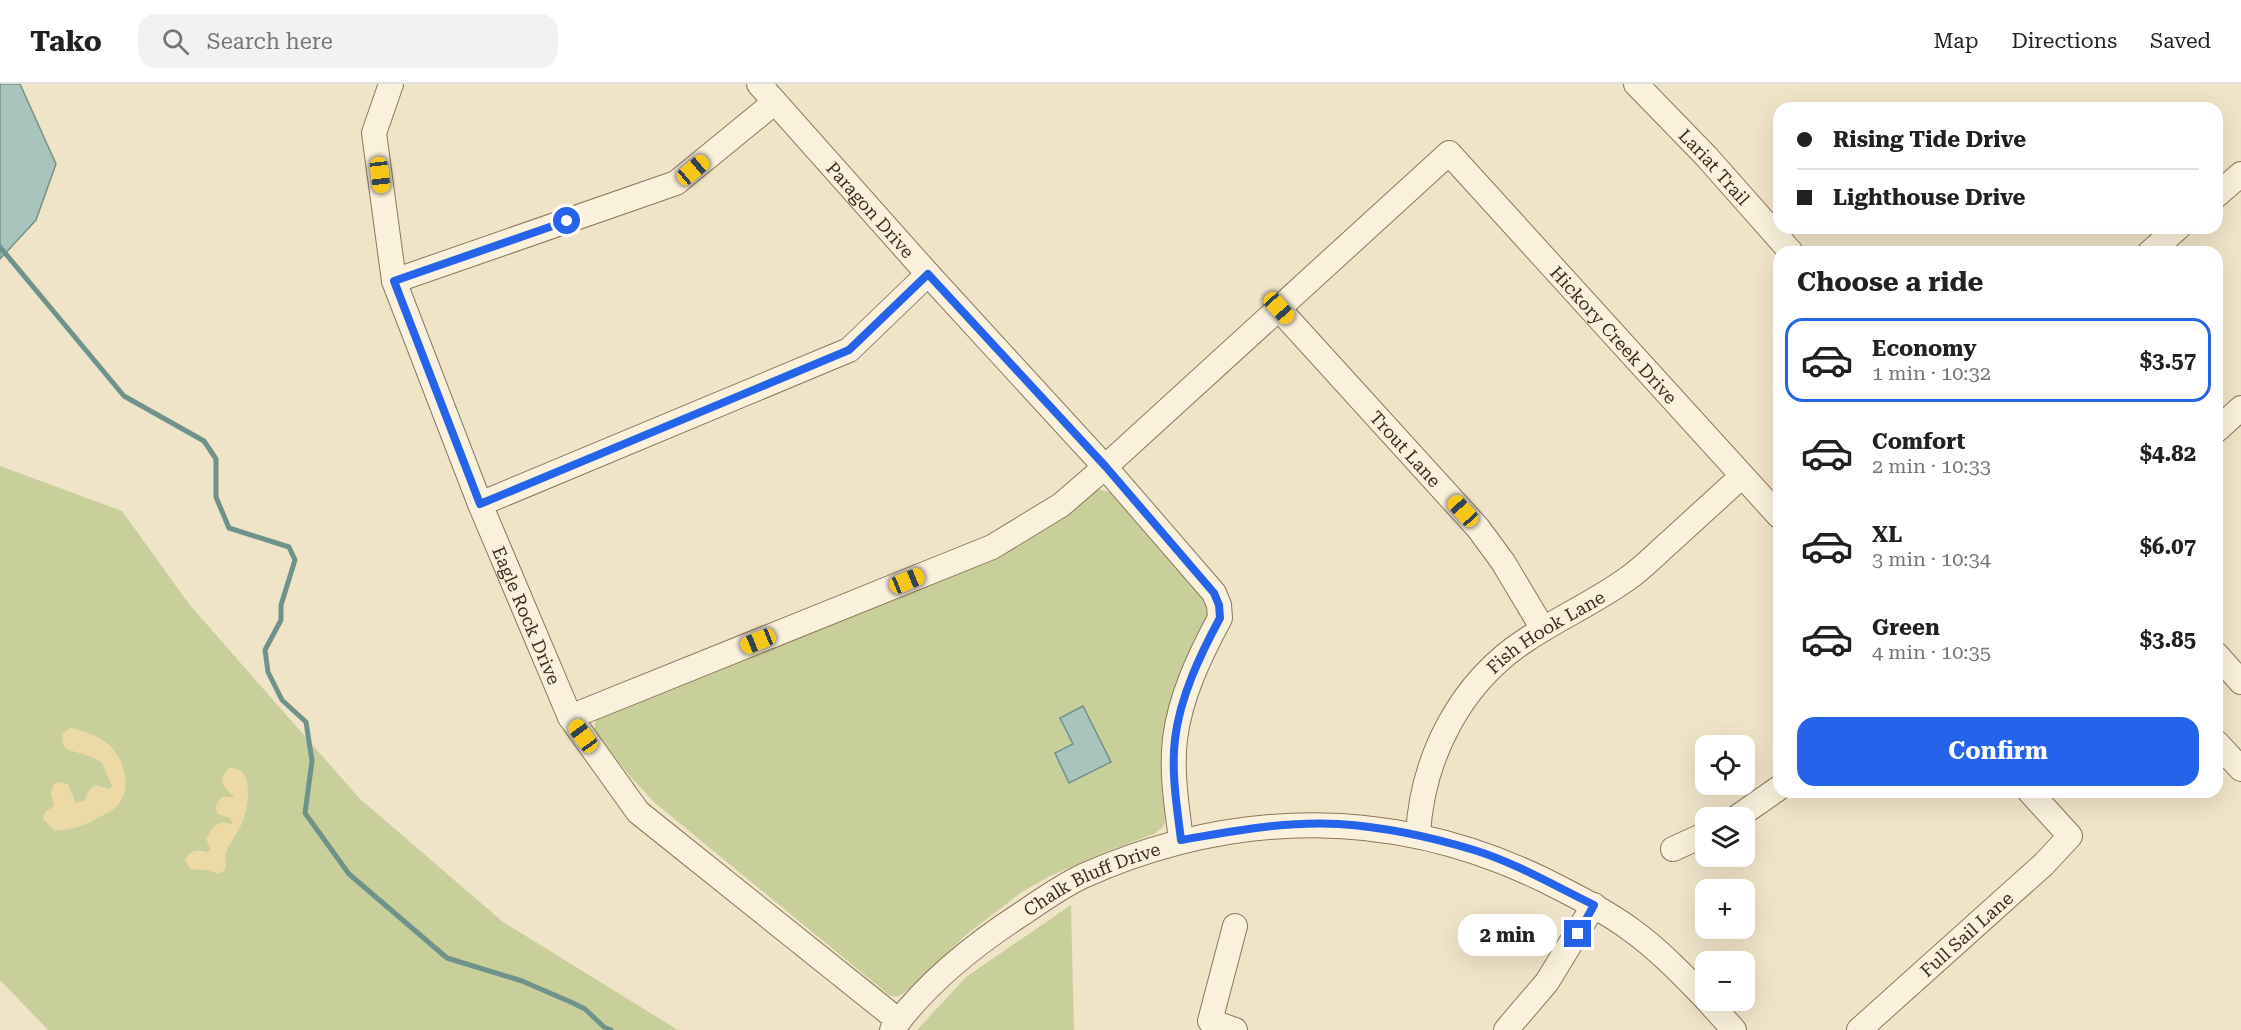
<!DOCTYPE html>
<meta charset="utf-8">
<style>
body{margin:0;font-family:"Roboto Serif",serif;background:#f2f2f2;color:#202124;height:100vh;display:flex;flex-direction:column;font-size:22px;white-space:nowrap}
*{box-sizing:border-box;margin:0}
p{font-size:20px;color:#757577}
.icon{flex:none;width:33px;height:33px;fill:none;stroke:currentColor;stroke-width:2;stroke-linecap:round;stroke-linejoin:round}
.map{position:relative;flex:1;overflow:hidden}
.panel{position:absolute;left:1773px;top:162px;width:450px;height:552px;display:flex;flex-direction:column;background:#fff;border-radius:18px;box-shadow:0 6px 24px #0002}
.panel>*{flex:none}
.banner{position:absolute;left:1773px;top:18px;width:450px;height:132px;border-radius:18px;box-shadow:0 6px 24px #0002;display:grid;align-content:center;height:132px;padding:0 24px;background:#fff}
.buttons{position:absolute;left:1695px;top:651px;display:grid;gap:12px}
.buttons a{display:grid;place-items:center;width:60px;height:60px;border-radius:12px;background:#fff;box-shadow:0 6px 24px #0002;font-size:30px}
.end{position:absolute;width:27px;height:27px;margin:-14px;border:8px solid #2563eb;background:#fff;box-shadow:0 0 0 3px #fff}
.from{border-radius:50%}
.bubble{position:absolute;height:42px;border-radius:18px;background:#fff;box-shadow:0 6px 24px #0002;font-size:20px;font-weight:700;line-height:42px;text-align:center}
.car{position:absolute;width:18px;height:36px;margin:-18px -9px;border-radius:8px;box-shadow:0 0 4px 2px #0007;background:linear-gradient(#f5c518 24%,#345 0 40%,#f5c518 0 76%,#345 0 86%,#f5c518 0)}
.banner b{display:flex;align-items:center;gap:21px;height:57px;font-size:22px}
.banner b+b{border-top:2px solid #e0e0e0}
.banner i{width:15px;height:15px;background:#202124}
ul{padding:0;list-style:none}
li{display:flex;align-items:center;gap:18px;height:84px;margin:0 12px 9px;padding:0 12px;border:3px solid transparent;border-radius:18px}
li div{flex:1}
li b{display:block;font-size:22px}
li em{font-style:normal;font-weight:700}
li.selected{border-color:#2563eb}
li>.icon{width:54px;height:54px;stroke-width:1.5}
h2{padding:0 24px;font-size:27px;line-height:72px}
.cta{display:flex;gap:12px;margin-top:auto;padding:12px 24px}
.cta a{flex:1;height:69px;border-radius:18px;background:#2563eb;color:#fff;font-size:24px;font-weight:700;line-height:69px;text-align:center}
header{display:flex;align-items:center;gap:36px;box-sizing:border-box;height:84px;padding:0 30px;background:#fff;border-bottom:2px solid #e0e0e0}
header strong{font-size:28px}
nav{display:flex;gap:33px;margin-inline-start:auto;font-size:21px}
.search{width:420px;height:54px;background:#f2f2f2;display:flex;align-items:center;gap:15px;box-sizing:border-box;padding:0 21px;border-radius:18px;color:#757577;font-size:22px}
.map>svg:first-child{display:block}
.green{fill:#c9cf9b}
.sand{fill:#ecd9a5}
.water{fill:#a9c4bc;stroke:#6f938a;stroke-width:1.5}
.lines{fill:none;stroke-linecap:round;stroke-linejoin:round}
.stream{stroke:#6f938a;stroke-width:5}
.minor-casing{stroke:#8d765c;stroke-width:26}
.minor{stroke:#faf1dc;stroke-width:24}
.route{stroke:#2563eb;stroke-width:8}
.labels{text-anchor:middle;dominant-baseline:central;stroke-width:4.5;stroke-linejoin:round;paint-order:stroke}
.street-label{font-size:18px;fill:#3d2e20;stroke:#f7eed8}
</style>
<header>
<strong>Tako</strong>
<div class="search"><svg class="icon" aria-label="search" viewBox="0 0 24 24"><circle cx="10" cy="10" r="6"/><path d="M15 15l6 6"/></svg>Search here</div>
<nav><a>Map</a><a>Directions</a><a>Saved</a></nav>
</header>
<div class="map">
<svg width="2241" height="946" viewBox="0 0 2241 946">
<rect width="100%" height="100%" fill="#f0e4c8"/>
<!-- green -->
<g class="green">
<path d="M0 382 122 427 189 520 359 714 503 838 678 946H48L0 896Z"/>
<path d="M1097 405 1110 408 1205 518 1209 526 1171 625 1167 733 1163 743 1154 750 1100 770 1050 792 1022 808 966 851 903 910 895 913 889 911 655 719 629 691 594 647 596 634Z"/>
<path d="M1071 821 1074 946H917L966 893Z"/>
</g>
<!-- sand -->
<g class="sand">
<path d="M70 644C81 645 99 652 108 660 124 673 133 705 117 722 112 728 104 730 98 734 84 742 70 747 54 746L43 735 45 728 54 722 51 709 54 700 60 698 68 700 76 719 84 717 90 705 96 701 109 705 112 702 102 679 92 673 69 666 63 661 62 650Z"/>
<path d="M229 684C254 682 249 719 244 734 240 746 231 756 226 768 224 774 227 779 225 786 217 792 214 788 206 786 200 785 195 786 190 785L185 776C190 765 198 766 208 768L211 765 206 755 213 743 222 738 233 740 230 734 218 730C213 723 217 719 222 713H234C227 703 214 699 229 684Z"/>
</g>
<!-- water -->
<g class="water">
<path d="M0 0H20L56 80 36 136 0 175Z"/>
<path d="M1083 622 1111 678 1069 699 1055 669 1073 660 1060 634Z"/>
</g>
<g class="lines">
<!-- stream -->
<path class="stream" d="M0 163 124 312 204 357 216 375V413L229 444 289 463 295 476 281 521V536L265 566 268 588 282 616 306 638 312 677 305 729 349 790 447 874 522 897 573 919 585 925 604 943 611 946"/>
<!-- minor casing -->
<g class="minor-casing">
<g id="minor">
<path id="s1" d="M391 0 374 49 394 197 480 420 570 633 638 728 899 937"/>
<path id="s2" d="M759 0 928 190 1105 383 1214 509 1219 521 1220 534C1200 571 1180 613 1175 655 1171 689 1177 723 1181 756"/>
<path id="s3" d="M1636 0 1706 72 1791 168"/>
<path d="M2217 111 2241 90"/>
<path d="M2150 168 2178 144"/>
<path d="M394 197 676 99 775 18"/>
<path id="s4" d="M1278 224 1478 444 1503 478 1543 545"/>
<path d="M2217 346 2241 324"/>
<path d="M480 420 849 266 928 190"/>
<path d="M2217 571 2241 598"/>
<path id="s5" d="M570 633 992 463 1061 421 1105 383 1449 69 1779 432"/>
<path d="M2217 659 2241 685"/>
<path d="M1736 734 1779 704"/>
<path id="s6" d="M1418 751C1422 674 1460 599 1526 556 1559 534 1595 518 1627 495 1643 484 1657 469 1672 456 1695 435 1719 413 1742 392"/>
<path d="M1673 765 1706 750"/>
<path d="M1707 916 1734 946"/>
<path id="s7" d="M892 946C926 899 975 860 1023 829 1042 816 1062 802 1083 792 1236 724 1395 723 1546 797 1575 812 1604 826 1630 845 1658 865 1682 890 1706 915"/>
<path d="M1235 946 1210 937 1235 842"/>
<path d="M1506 946 1547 898 1594 821"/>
<path id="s8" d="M1859 946 2044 780 2070 752 2030 708"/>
</g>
</g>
<!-- minor -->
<use href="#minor" class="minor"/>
</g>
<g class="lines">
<!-- route -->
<path class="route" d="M567 137 394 197 480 420 849 266 928 190 1106 383 1214 509 1219 521 1220 534C1200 571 1180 613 1175 655 1171 689 1177 723 1181 756 1233 747 1286 737 1339 740 1384 743 1431 753 1474 766 1516 779 1555 802 1594 821L1578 850"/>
</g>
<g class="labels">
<!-- street labels -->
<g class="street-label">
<text stroke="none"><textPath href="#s3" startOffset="114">Lariat Trail</textPath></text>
<text stroke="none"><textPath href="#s2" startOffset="168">Paragon Drive</textPath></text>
<text stroke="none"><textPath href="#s5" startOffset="1305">Hickory Creek Drive</textPath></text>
<text stroke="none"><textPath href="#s4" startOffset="190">Trout Lane</textPath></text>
<text stroke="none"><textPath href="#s1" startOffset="561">Eagle Rock Drive</textPath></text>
<text stroke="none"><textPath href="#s6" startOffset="252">Fish Hook Lane</textPath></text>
<text stroke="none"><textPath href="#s7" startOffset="254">Chalk Bluff Drive</textPath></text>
<text stroke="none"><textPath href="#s8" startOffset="144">Full Sail Lane</textPath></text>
</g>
</g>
</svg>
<div class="buttons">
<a><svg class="icon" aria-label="locate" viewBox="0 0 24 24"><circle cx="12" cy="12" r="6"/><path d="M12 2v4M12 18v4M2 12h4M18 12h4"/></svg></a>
<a><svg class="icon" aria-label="layers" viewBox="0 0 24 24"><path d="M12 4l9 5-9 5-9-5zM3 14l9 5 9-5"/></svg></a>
<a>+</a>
<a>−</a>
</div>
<i class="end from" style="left:567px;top:137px"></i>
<i class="end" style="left:1578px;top:850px"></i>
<div class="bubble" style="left:1458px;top:830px;width:99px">2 min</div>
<i class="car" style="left:693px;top:86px;rotate:50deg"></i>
<i class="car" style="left:380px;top:91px;rotate:173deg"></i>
<i class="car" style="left:1279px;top:224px;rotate:138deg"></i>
<i class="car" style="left:1463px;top:427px;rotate:318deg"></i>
<i class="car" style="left:907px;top:497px;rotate:68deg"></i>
<i class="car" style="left:758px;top:557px;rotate:248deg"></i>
<i class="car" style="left:583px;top:652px;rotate:324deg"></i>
<div class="banner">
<b><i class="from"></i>Rising Tide Drive</b>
<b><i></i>Lighthouse Drive</b>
</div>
<section class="panel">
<h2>Choose a ride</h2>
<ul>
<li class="selected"><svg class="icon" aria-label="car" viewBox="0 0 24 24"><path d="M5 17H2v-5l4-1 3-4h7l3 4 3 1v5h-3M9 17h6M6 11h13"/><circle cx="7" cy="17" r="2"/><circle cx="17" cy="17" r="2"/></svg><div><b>Economy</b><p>1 min · 10:32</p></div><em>$3.57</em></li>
<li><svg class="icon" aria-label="car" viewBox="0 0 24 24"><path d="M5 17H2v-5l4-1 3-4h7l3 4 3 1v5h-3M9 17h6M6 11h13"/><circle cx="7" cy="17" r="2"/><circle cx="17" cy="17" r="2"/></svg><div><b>Comfort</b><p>2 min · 10:33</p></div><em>$4.82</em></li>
<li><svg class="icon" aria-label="car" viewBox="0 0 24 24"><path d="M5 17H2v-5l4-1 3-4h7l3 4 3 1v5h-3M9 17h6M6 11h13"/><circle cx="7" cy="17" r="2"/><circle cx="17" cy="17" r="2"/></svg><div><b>XL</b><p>3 min · 10:34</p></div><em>$6.07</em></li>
<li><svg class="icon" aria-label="car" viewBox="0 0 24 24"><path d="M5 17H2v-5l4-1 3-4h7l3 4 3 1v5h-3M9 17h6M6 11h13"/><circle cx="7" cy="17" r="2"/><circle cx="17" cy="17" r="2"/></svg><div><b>Green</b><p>4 min · 10:35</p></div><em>$3.85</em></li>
</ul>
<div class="cta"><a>Confirm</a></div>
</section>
</div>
